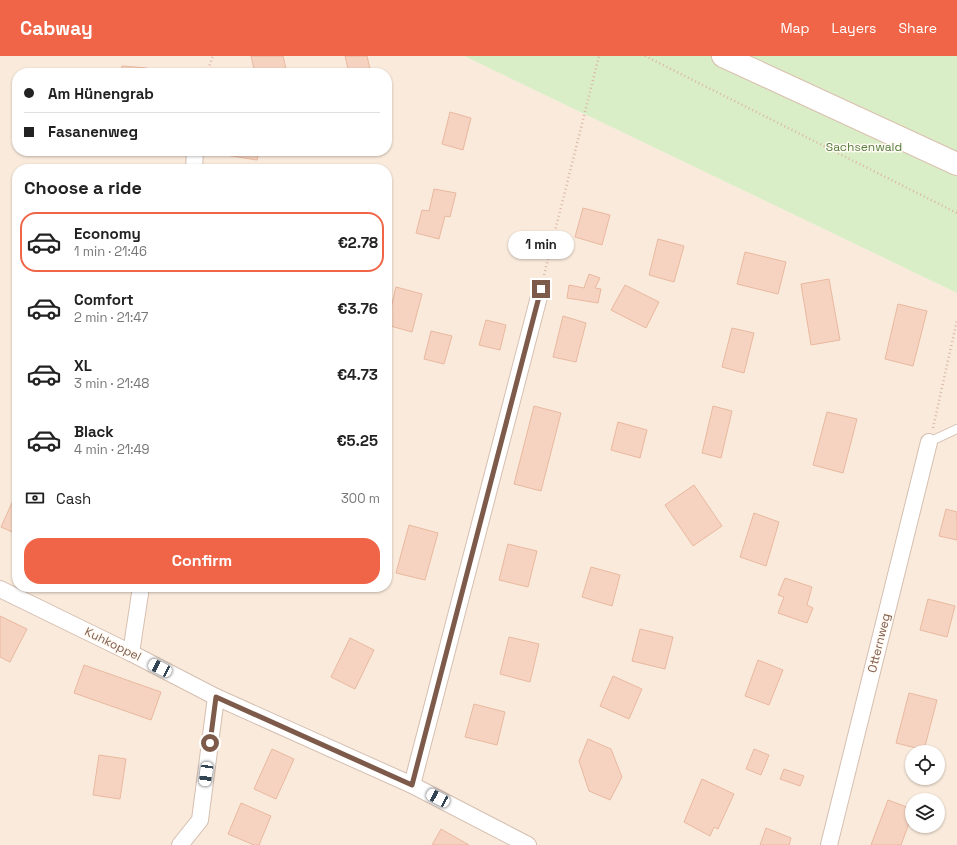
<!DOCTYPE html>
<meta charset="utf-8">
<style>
body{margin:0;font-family:"Space Grotesk",sans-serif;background:#f6f6f6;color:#222;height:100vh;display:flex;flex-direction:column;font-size:15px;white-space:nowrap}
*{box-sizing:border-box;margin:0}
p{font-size:13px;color:#767676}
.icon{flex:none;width:22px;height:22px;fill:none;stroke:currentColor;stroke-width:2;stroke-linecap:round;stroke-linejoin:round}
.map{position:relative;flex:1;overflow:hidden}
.details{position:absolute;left:12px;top:108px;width:380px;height:428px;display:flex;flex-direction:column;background:#fff;border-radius:16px;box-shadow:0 1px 3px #0004}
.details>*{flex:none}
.top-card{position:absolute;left:12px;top:12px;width:380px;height:88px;border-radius:16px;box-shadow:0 1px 3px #0004;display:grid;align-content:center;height:88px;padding:0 12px;background:#fff}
.tools{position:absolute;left:905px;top:689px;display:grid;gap:8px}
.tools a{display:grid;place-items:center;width:40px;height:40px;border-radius:50%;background:#fff;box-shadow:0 1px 3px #0004;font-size:20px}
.end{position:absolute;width:18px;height:18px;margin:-9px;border:5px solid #7d5a4a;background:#fff;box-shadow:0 0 0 2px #fff}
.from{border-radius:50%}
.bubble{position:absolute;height:28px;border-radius:14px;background:#fff;box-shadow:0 1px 3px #0004;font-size:13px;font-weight:700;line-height:28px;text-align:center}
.car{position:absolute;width:12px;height:24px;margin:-12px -6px;border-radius:5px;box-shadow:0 0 3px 1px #0007;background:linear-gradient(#fff 24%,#345 0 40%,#fff 0 76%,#345 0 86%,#fff 0)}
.top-card b{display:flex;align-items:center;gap:14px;height:38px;font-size:15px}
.top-card b+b{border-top:1px solid #e0e0e0}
.top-card i{width:10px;height:10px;background:#222}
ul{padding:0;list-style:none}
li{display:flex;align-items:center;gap:12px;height:60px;margin:0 8px 6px;padding:0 4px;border:2px solid transparent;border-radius:16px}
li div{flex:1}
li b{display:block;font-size:15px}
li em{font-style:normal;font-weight:700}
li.active{border-color:#f06548}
li>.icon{width:36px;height:36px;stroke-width:1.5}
h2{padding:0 12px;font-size:18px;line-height:48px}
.pay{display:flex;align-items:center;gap:10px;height:44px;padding:0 12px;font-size:15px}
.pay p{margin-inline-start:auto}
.action{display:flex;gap:8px;margin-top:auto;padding:8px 12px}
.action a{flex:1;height:46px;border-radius:16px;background:#f06548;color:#fff;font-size:16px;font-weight:700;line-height:46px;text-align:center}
header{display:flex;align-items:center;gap:24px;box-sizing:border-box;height:56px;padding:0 20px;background:#f06548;color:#fff}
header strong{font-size:19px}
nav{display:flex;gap:22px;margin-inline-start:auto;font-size:14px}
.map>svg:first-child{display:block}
.residential{fill:#f9eadb;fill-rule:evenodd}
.green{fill:#d9eec7}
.building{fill:#f6d3c0;stroke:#eab89f}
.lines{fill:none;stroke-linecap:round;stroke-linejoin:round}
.lane-casing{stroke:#d5bfb1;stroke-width:10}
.street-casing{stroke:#d5bfb1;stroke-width:18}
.secondary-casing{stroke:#dac1b0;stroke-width:24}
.path{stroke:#dcb5a2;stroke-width:2.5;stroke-dasharray:1 3;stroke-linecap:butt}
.lane{stroke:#fff;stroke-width:8}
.street{stroke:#fff;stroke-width:16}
.secondary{stroke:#fff;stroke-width:22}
.route{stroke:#7d5a4a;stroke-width:5}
.labels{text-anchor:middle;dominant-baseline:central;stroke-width:3;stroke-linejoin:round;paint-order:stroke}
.park-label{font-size:12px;fill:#547d3e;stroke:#fffaf3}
.street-label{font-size:12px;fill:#7d5a4a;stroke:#fffaf3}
</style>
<header>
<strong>Cabway</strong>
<nav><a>Map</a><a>Layers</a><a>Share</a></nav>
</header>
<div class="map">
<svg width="957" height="789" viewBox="0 0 957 789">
<rect width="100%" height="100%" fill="#fef6eb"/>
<!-- residential -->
<path class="residential" d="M0 0H464L957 237V789H0ZM17 17H387V95H17ZM17 113H387V531H17ZM912 696H938V722H912ZM912 744H938V770H912Z"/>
<!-- green -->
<path class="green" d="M464 0H957V237Z"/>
<!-- building -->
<g class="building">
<path d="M251 0H283L287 17H255Z"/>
<path d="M345 0H367L370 13 349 17Z"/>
<path d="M122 10 147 12V17H121Z"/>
<path d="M450 56 471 62 463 94 442 88Z"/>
<path d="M227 95H259L257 104 226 99Z"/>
<path d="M339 109 361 111V113H339Z"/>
<path d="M434 133 456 137 450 161 445 160 439 183 416 177 422 154 429 155Z"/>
<path d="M583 152 610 159 602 189 575 181Z"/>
<path d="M658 183 684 190 674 226 649 219Z"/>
<path d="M745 196 786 206 778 238 737 228Z"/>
<path d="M589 218 600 222 595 232 601 233 598 247 567 242 569 229 584 232Z"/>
<path d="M829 223 840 284 811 289 801 228Z"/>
<path d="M625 229 659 246 646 272 611 254Z"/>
<path d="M396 231 422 238 412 276 387 269Z"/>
<path d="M898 248 927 255 913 310 885 303Z"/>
<path d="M563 260 586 267 576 306 553 301Z"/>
<path d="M486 264 506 269 500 294 479 289Z"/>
<path d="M732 272 754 277 744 317 722 311Z"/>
<path d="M431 275 452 280 444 308 424 303Z"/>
<path d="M534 350 561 357 541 435 514 428Z"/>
<path d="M713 350 732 355 721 402 702 397Z"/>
<path d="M827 356 857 363 843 417 813 409Z"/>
<path d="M618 366 647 374 640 402 611 394Z"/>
<path d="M694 429 722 470 693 490 665 449Z"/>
<path d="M16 438H17V478L1 471Z"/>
<path d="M946 453 957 456V484L939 480Z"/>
<path d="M754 457 779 466 766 510 740 501Z"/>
<path d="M409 469 438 477 425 524 396 517Z"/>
<path d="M508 488 537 495 528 531 499 524Z"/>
<path d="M591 511 620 519 612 550 582 541Z"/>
<path d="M785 522 812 531 807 549 813 552 807 567 778 557 784 541 778 539Z"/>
<path d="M192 531H211L210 534Z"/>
<path d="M928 543 955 550 947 581 920 574Z"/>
<path d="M0 560 27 573 10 606 0 601Z"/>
<path d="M640 573 673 581 665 613 632 605Z"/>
<path d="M509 581 539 588 530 626 500 618Z"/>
<path d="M350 582 374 594 355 633 331 621Z"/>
<path d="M758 604 783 614 769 649 745 640Z"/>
<path d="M84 609 161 636 151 664 74 637Z"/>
<path d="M613 620 642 633 629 663 600 650Z"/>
<path d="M909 637 937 644 924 694 896 687Z"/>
<path d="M474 648 505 656 497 689 465 681Z"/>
<path d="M588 683 611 693 622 721 610 744 589 735 579 705Z"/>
<path d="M272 693 294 703 276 743 254 733Z"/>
<path d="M754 693 769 699 761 719 746 713Z"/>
<path d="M99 699 126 703 120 743 93 739Z"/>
<path d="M784 713 804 720 800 730 780 723Z"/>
<path d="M702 723 734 738 718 773 714 771 710 780 684 766Z"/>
<path d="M888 744 912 753V759L901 789H871Z"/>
<path d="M241 747 271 760 259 789H254L228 778Z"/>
<path d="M766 772 791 782 789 789H760Z"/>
<path d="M441 773 469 789H432Z"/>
</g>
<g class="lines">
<!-- lane casing -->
<g class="lane-casing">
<path id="lane" d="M929 386 957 373"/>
</g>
<!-- street casing -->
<g class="street-casing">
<g id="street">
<path d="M194 113 195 95"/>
<path d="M0 533 131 597 216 641 412 729 528 789"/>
<path d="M131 597 141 531"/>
<path d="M412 729 541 233"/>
<path d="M180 789 200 764 216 641"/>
<path d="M829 789 929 386"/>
</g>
</g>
<!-- secondary casing -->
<g class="secondary-casing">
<path id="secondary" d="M723 0 957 108"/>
</g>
<!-- path -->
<g class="path">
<path d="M645 0 957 157"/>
<path d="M207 17 213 0"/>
<path d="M544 219 599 0"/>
<path d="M933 372 957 264"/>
</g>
<!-- lane -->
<use href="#lane" class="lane"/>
<!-- street -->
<use href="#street" class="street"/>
<!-- secondary -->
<use href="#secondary" class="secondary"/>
</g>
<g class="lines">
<!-- route -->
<path class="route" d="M210 687 216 641 412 729 541 233"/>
</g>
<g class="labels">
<!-- park labels -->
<g class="park-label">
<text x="864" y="91">Sachsenwald</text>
</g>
<!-- street labels -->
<g class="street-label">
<text transform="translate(879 587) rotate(-76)">Otternweg</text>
<text transform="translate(113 588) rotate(26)">Kuhkoppel</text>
</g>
</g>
</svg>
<div class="tools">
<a><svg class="icon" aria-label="locate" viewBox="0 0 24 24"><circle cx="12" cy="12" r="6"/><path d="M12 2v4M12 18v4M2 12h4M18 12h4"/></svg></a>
<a><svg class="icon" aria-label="layers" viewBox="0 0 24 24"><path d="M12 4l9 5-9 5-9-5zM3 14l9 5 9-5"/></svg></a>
</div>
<i class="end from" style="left:210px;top:687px"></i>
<i class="end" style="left:541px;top:233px"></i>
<div class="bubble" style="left:508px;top:175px;width:66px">1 min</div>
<i class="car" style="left:160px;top:612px;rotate:297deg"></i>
<i class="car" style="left:206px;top:718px;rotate:188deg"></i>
<i class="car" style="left:438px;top:742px;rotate:298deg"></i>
<div class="top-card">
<b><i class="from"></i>Am Hünengrab</b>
<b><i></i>Fasanenweg</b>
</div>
<section class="details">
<h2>Choose a ride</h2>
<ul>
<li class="active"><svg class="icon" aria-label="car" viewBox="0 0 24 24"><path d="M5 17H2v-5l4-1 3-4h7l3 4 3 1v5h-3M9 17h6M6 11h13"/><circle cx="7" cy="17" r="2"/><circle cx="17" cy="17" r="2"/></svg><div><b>Economy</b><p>1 min · 21:46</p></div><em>€2.78</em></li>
<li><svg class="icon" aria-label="car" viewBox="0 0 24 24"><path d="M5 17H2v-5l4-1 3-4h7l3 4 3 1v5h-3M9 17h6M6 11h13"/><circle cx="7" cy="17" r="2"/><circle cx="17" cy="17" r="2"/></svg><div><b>Comfort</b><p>2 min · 21:47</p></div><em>€3.76</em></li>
<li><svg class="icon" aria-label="car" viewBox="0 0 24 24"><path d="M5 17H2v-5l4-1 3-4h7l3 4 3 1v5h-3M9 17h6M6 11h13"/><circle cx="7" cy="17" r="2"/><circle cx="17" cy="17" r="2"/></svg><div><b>XL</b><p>3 min · 21:48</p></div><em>€4.73</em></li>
<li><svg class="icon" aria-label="car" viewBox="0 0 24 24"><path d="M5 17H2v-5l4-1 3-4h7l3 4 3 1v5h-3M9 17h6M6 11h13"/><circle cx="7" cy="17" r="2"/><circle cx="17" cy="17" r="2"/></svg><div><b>Black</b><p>4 min · 21:49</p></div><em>€5.25</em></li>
</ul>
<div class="pay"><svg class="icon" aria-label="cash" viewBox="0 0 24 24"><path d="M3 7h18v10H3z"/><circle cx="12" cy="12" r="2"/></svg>Cash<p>300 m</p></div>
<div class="action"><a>Confirm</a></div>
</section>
</div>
